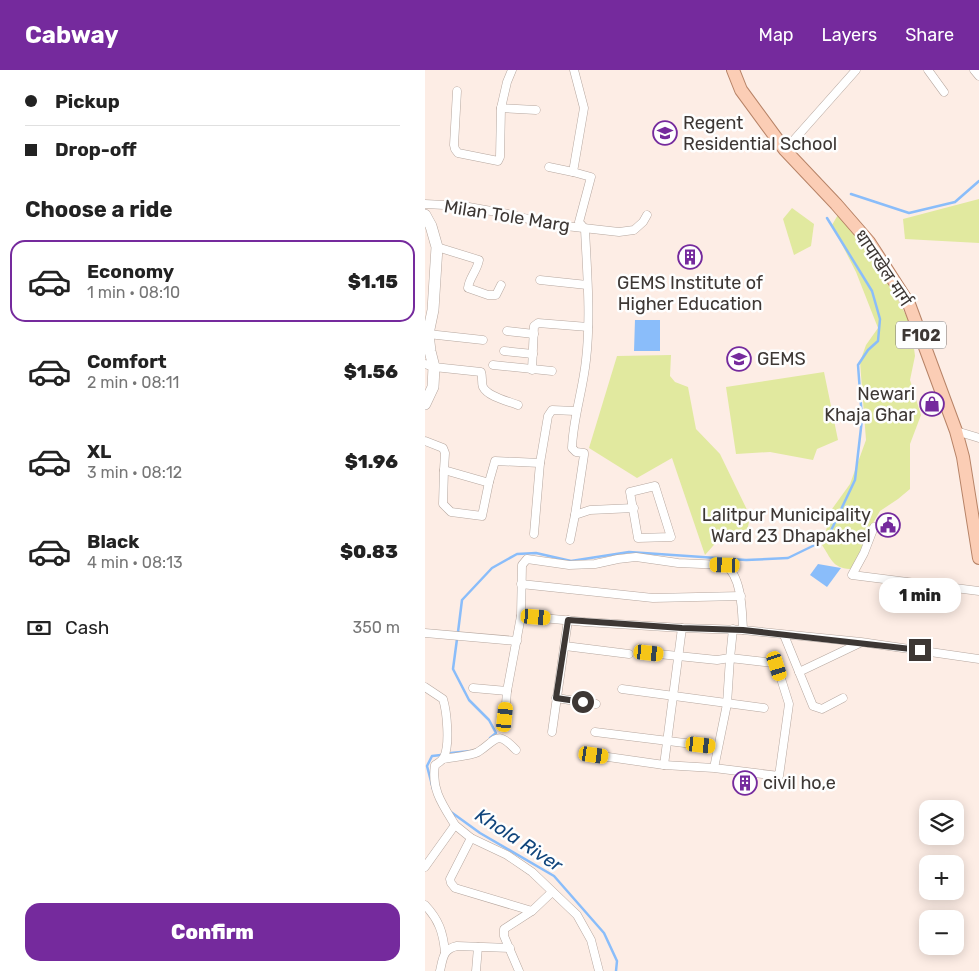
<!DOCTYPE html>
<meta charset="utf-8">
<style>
body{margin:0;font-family:Rubik,"Noto Sans Devanagari",sans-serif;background:#f6f6f6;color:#222;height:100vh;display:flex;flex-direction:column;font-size:19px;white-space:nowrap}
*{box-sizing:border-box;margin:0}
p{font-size:16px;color:#767676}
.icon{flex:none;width:28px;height:28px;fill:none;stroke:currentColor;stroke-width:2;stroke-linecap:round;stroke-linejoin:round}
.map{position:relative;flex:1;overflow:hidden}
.sheet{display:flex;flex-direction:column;background:#fff;width:425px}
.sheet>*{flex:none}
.guide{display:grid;align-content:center;height:110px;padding:0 25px;background:#fff}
.fabs{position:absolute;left:494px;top:730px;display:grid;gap:10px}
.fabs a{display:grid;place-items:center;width:45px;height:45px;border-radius:10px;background:#fff;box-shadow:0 2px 12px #0003;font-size:25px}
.end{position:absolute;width:22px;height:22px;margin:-11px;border:6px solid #3d3734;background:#fff;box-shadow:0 0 0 2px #fff}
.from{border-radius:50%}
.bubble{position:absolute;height:35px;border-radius:15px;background:#fff;box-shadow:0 2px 12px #0003;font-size:16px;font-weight:800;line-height:35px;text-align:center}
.car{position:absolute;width:15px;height:30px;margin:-15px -8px;border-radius:6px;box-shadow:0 0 4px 1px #0007;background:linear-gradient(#f5c518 24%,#345 0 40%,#f5c518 0 76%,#345 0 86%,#f5c518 0)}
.guide b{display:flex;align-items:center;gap:18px;height:48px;font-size:19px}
.guide b+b{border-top:1px solid #e0e0e0}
.guide i{width:12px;height:12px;background:#222}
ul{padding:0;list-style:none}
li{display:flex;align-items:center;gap:15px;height:82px;margin:0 10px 8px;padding:0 15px;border:2px solid transparent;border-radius:15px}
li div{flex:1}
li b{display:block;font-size:19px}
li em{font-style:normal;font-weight:800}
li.active{border-color:#752a9d}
li>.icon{width:45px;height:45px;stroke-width:1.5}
h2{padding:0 25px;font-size:22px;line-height:60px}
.pay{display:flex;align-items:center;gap:12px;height:55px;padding:0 25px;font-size:19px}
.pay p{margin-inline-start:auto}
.cta{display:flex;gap:10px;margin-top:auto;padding:10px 25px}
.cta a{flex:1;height:58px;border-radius:15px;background:#752a9d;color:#fff;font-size:20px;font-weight:800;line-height:58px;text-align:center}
header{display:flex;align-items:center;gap:30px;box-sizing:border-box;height:70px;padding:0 25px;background:#752a9d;color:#fff}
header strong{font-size:24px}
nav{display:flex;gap:28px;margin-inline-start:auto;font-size:18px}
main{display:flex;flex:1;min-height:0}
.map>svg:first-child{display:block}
.green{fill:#e1e99f}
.water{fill:#8abdfa}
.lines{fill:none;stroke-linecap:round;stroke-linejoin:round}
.stream{stroke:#8abdfa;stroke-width:2.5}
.minor-casing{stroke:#b6a79f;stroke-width:9}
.secondary-casing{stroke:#b6a79f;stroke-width:12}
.primary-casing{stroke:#b78367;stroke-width:14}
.minor{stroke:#fff;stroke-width:8}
.secondary{stroke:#fff;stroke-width:11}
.primary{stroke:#fbcdb5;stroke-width:12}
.route{stroke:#3d3734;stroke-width:6}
.labels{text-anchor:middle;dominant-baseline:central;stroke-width:5;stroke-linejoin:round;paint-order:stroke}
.shield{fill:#fefefe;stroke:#777371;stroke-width:1}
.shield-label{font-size:16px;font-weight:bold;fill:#3d3734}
.poi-label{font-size:18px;fill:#3d3734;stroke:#fefefe;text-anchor:start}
.street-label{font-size:18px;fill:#3d3734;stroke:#fefefe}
.water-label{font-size:19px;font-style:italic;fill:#10447b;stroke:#fefefe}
</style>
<header>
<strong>Cabway</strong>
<nav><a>Map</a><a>Layers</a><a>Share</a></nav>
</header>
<main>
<section class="sheet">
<div class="guide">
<b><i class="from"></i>Pickup</b>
<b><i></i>Drop-off</b>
</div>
<h2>Choose a ride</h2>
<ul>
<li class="active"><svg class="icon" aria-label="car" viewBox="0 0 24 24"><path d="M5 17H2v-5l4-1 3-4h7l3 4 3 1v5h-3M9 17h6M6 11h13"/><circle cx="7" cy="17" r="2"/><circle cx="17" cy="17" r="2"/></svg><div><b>Economy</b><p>1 min · 08:10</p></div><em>$1.15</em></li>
<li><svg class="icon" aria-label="car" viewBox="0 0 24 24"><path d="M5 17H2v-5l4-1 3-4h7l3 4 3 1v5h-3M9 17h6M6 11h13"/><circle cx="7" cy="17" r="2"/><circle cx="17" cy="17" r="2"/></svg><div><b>Comfort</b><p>2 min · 08:11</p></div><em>$1.56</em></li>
<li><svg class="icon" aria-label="car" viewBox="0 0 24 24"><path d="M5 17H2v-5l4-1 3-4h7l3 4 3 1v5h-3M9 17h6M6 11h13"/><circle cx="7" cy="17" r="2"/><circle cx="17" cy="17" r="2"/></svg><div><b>XL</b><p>3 min · 08:12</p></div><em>$1.96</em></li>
<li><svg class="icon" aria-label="car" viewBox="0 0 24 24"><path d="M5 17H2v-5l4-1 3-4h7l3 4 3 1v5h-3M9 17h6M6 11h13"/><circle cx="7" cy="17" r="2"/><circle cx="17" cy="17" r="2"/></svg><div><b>Black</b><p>4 min · 08:13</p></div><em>$0.83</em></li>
</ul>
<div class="pay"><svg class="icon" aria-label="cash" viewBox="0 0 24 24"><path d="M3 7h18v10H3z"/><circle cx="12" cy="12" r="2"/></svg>Cash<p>350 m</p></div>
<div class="cta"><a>Confirm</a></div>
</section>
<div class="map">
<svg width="554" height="901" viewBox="0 0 554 901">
<rect width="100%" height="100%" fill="#fdede5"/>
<!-- green -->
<g class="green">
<path d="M554 129V173L480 169 478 149Z"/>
<path d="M367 138 389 154 386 176 369 185 358 149Z"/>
<path d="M414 143 427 160 469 222 486 255 490 286 485 310 496 345 485 374V419L473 429 455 441 445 458 435 491 425 499C407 498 406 488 397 475L407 439 425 414 441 370 435 292 441 275 453 258 431 202 407 155Z"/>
<path d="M246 285 245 306 250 312 263 317 271 359 295 384 325 446 321 468H295L280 485 247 388 212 408 164 378 192 286Z"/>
<path d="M399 302 413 370 392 379 388 390 345 382 311 384 301 317Z"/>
</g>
<!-- water -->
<g class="water">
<path d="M210 250H235V281H209Z"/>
<path d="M393 494 416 498 402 517 385 505Z"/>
</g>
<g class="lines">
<!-- stream -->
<g class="stream">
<path d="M426 124 484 143 530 132 554 111"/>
<path d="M33 562 37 530 67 498 92 484 111 483 146 491 204 482 321 490 363 488 402 469 430 410 437 349 433 295 443 280 453 271 455 249 447 221 402 148"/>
<path d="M32 569 28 599 44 630 64 650 71 663 65 668"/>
<path d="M26 683 46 681"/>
<path d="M8 719 2 696 7 686 16 685"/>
<path d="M26 742 55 763 129 806 179 863 192 891 191 901"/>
</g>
<!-- minor casing -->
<g class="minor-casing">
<g id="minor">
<path d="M87 0 82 12 76 38 111 40"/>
<path d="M149 0 159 38 148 102 166 107 154 152 160 159"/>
<path d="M503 0 519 22"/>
<path d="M549 0 554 6"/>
<path d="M32 21 29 75 30 79 33 83 73 91 75 87 76 38"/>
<path d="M360 80 431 0"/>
<path d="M124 97 148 102"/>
<path d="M0 134 38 136 83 144 123 154 194 162 209 160 218 152 222 145"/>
<path d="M12 177 54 190C52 201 44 208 43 218L63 225H71L76 215"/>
<path d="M115 210 162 215"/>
<path d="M82 261 109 264"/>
<path d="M3 264 58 270"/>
<path d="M79 281 108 284"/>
<path d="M0 294 9 297 56 302C58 307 56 312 58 317 63 327 83 331 93 335"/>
<path d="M68 295 127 301"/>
<path d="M107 300 109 256 113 253 163 257"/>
<path d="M531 361 554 368"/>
<path d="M0 371 18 378 20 383 19 400 61 412H64L70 391 115 393"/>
<path d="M19 400 18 434 26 442 57 446 64 412"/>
<path d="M230 416 246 467 213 468 205 422Z"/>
<path d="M150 445 165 440 209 438"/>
<path d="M449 457 439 483 427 505 554 521"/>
<path d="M109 464 115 393 123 346 127 340 150 341"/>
<path d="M145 470 150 445 159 385V383L151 382 147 378C148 348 158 320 161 290 166 247 162 202 160 159"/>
<path d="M96 514 228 528 316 526"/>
<path d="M96 546 160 552 257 558 318 560 436 572 554 589"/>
<path d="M0 563 92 571"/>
<path d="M359 565 388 636 397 639 418 628"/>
<path d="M140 576 204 584"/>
<path d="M224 583 292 590 305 588 308 559"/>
<path d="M374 602 435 573"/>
<path d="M0 617 18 629C22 642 25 675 19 687 17 691 13 693 10 695 6 719 17 734 30 755L0 797"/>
<path d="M48 618 82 621"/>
<path d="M197 619 339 638"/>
<path d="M131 628 171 634"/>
<path d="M80 647 82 621 96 546 97 495 102 489 144 495 170 494 193 489 211 487 253 493 300 495C317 506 317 541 318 560"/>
<path d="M127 662 143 550"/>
<path d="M170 662 292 677"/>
<path d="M169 685 239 695 257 558"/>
<path d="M18 689C27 687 46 686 53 682 72 670 71 659 91 680"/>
<path d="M239 695 289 698 354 706 364 634 352 596 349 593 305 588 302 634 289 698"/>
<path d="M30 755 46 768 82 785 107 802 152 845 166 870 174 901"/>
<path d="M46 768 25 809 26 813 30 818 107 841"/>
<path d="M0 835C14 850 18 862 20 882"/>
<path d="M15 901C18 888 18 879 32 876L85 878"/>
<path d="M51 901 53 877"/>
<path d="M94 901 79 866V859L107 841 127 822"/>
</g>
</g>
<!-- secondary casing -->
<g class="secondary-casing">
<path id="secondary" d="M0 145 6 156 12 177 8 240 3 264 5 281 9 297 8 317 0 334"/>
</g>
<!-- primary casing -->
<g class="primary-casing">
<path id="primary" d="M308 0 316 20 360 80 411 134 444 172 484 234 531 361 538 387 554 488"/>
</g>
<!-- minor -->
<use href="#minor" class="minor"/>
<!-- secondary -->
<use href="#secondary" class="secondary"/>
<!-- primary -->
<use href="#primary" class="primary"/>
</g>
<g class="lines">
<!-- route -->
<path class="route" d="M158 632 131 628 143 550 257 558 318 560 495 580"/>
</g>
<!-- icons -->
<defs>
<g id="school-ring" transform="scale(1.25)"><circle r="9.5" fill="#fefefe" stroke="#752a9d" stroke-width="1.5"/><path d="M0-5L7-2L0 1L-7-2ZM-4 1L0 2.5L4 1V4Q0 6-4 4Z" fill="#752a9d"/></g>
<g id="building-ring" transform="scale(1.25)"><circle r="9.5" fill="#fefefe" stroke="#752a9d" stroke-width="1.5"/><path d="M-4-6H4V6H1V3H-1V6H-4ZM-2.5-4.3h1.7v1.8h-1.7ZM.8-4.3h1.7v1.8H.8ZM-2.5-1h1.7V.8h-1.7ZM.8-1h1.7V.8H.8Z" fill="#752a9d"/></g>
<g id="shop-ring" transform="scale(1.25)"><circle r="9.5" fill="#fefefe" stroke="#752a9d" stroke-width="1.5"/><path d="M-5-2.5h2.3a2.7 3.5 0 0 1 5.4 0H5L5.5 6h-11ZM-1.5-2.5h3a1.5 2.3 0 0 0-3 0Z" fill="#752a9d"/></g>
<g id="civic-ring" transform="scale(1.25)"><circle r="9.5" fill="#fefefe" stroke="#752a9d" stroke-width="1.5"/><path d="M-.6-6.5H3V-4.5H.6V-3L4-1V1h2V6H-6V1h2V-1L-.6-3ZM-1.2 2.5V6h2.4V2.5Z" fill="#752a9d"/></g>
</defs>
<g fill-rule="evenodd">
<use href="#school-ring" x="240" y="63"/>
<use href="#building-ring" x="265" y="187"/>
<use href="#school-ring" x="314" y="289"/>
<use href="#shop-ring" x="507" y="334"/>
<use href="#civic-ring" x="463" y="455"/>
<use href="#building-ring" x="320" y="713"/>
</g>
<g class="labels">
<!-- shield labels -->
<rect class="shield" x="471" y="251.5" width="50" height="27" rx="4"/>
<g class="shield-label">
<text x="496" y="265">F102</text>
</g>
<!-- poi labels -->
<g class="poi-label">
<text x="258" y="53">Regent<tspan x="258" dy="21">Residential School</tspan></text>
<text x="265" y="213" text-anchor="middle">GEMS Institute of<tspan x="265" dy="21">Higher Education</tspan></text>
<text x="332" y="289">GEMS</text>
<text x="490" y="324" text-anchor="end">Newari<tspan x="490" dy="21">Khaja Ghar</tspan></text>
<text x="446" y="445" text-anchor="end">Lalitpur Municipality<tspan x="446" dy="21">Ward 23 Dhapakhel</tspan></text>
<text x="338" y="713">civil ho,e</text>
</g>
<!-- street labels -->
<g class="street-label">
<text transform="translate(82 146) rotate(9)">Milan Tole Marg</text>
<text transform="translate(458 198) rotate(56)">धापाखेल मार्ग</text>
</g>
<!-- water labels -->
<g class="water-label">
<text transform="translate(94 770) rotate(33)">Khola River</text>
</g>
</g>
</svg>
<div class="fabs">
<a><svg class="icon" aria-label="layers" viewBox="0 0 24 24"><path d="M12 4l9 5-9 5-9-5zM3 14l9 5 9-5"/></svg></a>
<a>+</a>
<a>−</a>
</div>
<i class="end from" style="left:158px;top:632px"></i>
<i class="end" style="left:495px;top:580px"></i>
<div class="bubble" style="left:454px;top:508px;width:82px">1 min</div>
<i class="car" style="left:300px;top:495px;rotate:272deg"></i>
<i class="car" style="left:111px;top:547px;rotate:95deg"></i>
<i class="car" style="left:224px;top:583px;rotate:96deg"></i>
<i class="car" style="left:352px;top:596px;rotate:162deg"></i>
<i class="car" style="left:80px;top:647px;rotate:6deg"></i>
<i class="car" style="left:276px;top:675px;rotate:96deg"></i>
<i class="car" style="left:169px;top:685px;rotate:98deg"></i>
</div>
</main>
